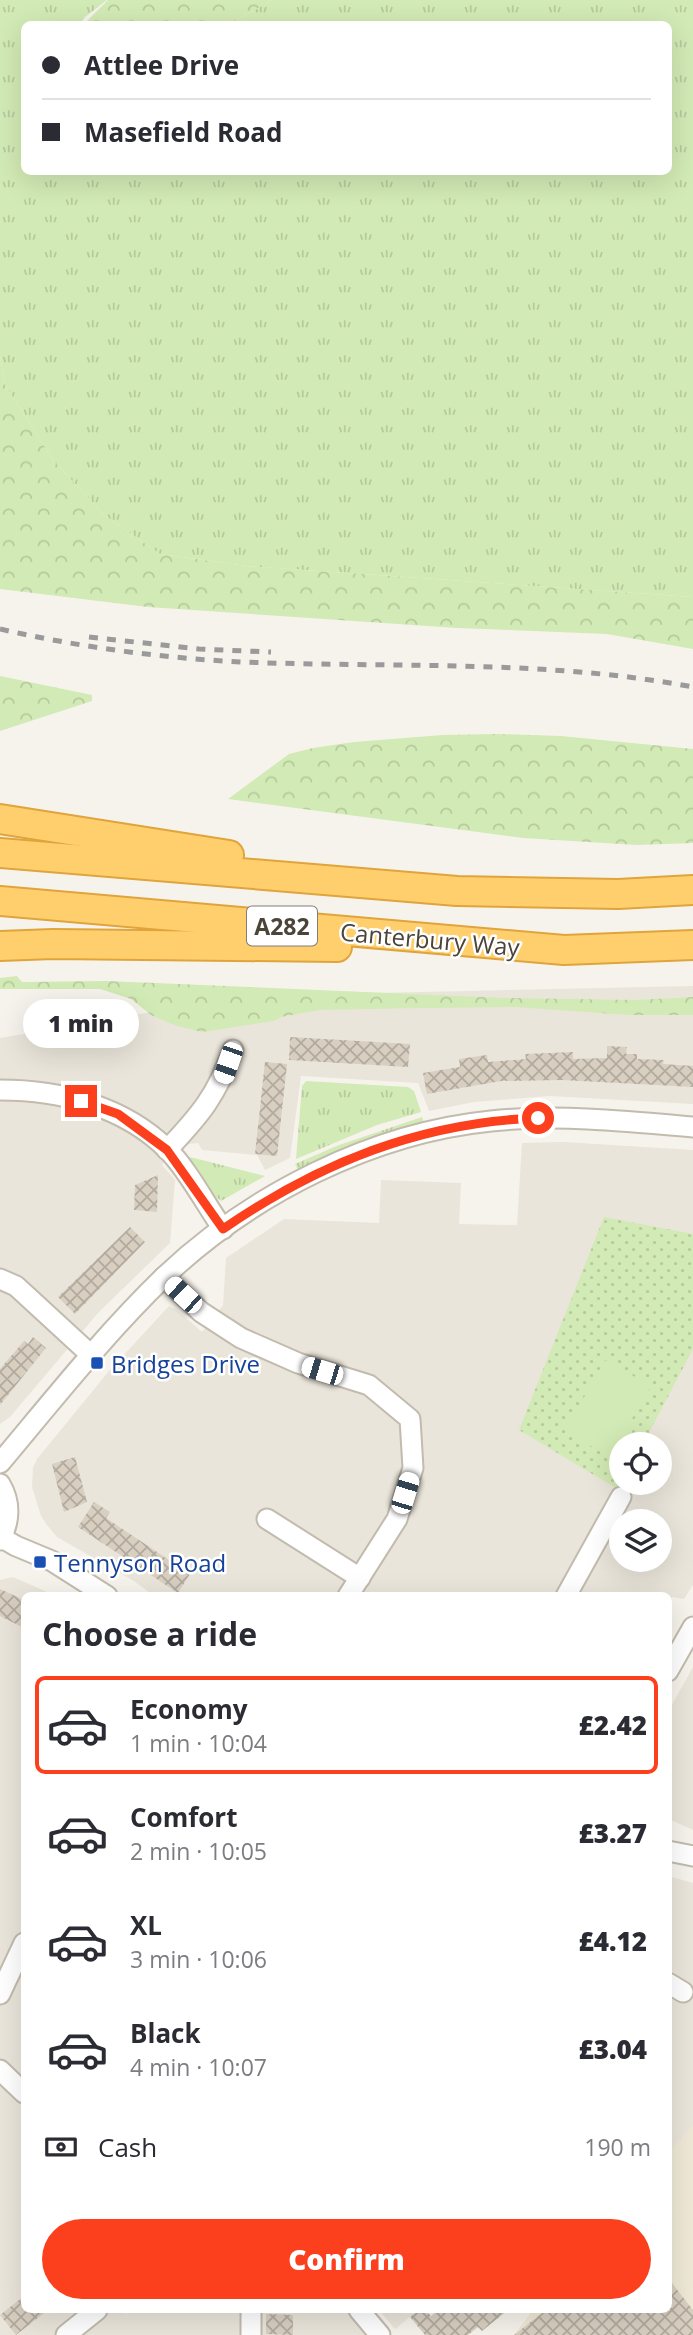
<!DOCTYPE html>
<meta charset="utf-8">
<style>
body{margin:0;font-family:"Open Sans",sans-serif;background:#f7f7f7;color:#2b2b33;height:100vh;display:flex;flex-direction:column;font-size:26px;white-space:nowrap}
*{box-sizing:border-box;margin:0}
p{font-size:23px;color:#7c7c81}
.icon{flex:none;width:38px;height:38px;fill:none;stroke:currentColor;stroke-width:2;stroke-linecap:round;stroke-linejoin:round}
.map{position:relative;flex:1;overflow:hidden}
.panel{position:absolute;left:21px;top:1592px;width:651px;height:721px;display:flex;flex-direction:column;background:#fff;border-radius:10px;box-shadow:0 7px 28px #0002}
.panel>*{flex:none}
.guide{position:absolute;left:21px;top:21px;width:651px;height:154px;border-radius:10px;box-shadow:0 7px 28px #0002;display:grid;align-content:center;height:154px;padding:0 21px;background:#fff}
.buttons{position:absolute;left:609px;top:1432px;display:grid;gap:14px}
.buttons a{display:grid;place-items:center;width:63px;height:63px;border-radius:50%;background:#fff;box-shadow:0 7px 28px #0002;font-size:35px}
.end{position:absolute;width:32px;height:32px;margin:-16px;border:9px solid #fc3f1d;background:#fff;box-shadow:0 0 0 4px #fff}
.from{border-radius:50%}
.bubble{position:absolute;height:49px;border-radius:24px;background:#fff;box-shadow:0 7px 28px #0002;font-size:23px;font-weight:800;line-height:49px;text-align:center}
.car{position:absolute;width:21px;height:42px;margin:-21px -10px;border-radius:9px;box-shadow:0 0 5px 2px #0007;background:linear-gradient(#fff 24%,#345 0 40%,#fff 0 76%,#345 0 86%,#fff 0)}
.guide b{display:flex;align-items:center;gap:24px;height:66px;font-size:26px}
.guide b+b{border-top:2px solid #e1e1e2}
.guide i{width:18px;height:18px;background:#2b2b33}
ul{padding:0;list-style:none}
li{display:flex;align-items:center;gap:21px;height:98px;margin:0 14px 10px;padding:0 7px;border:4px solid transparent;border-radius:10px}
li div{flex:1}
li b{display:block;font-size:26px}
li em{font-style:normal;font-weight:800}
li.selected{border-color:#fc3f1d}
li>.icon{width:63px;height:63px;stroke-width:1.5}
h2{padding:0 21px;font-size:32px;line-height:84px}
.pay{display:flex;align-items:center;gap:18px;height:77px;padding:0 21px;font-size:26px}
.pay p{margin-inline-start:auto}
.action{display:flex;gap:14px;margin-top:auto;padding:14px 21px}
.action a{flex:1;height:80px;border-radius:42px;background:#fc3f1d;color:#fff;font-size:28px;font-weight:800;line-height:80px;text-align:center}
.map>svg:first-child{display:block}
.residential{fill:#eae5da;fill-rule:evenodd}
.education{fill:#efe8d6}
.grass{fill:url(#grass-tufts)}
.forest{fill:url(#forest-crowns)}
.park{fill:url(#park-dots)}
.garden{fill:#d2eab5}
.building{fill:url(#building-cross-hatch)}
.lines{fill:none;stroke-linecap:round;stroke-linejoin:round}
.minor-casing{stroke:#c2bbae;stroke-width:23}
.highway-casing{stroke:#e0a43c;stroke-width:32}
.minor{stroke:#fff;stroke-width:19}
.highway{stroke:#ffcf6e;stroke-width:28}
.rail{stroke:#9a9a9a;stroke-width:5;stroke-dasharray:9 9;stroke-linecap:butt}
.route{stroke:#fc3f1d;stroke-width:9}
.transit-dot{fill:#1a4fb4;stroke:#fff;stroke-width:2.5}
.labels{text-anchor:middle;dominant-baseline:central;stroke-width:5;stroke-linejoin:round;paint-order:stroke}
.shield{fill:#fff;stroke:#817c74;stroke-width:2}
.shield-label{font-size:23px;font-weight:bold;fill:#4b4439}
.street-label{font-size:24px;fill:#4b4439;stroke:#fff}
.transit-label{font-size:24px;fill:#164399;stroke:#fff;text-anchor:start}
</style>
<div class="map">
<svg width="693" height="2335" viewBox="0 0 693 2335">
<defs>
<pattern id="grass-tufts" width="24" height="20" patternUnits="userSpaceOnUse" patternTransform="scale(1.75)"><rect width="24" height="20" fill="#d2eab5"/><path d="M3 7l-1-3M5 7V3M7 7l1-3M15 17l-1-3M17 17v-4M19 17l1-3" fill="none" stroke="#b6ca9c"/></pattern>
<pattern id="forest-crowns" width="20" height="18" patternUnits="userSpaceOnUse" patternTransform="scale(1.75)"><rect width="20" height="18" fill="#d2eab5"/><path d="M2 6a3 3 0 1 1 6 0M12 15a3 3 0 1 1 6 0" fill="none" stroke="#b6ca9c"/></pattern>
<pattern id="park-dots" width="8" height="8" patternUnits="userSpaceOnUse" patternTransform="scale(1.75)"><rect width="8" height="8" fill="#d2eab5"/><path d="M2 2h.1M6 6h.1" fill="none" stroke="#b6ca9c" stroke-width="1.8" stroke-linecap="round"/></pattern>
<pattern id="building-cross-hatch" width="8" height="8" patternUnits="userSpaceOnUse" patternTransform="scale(1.75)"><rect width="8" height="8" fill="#d8cfc1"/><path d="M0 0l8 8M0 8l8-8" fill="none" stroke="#b1aa9e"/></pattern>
</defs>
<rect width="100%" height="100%" fill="#f6f3ec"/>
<!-- residential -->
<g class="residential">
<path d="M693 986V1104L550 1096 474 1102 429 1111 418 1083 301 1076 290 1158 265 1170 257 1155 202 1150 198 1143 181 1145 162 1165 175 1180 170 1243 98 1313 10 1417 0 1424V1038L244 996Z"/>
<path d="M563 1142 693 1150V1585L684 1599 672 1597 669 1603 668 1596H154L134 1581 57 1537 47 1525 41 1516 32 1487 33 1468 37 1459 109 1371 169 1306 176 1309 202 1332 223 1305 226 1258 284 1219 379 1223 381 1180 461 1183 459 1224 517 1225 522 1143ZM621 1444H660V1482H621ZM621 1521H660V1559H621Z"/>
<path d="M13 1577 56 1596H24V2310H123L126 2314 132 2310H347L367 2335H0V1580Z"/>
<path d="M693 1667V1830L669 1819V1710Z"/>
<path d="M668 1876 693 1883V2126L669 2153Z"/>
<path d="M379 2310H419L395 2329Z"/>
</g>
<!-- education -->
<path class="education" d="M693 2126V2335H514L533 2310H668L669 2153Z"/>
<!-- grass -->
<g class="grass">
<path d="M0 0H107L85 17 80 24H24V172H668V24H230L272 0H693V597L247 566 160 554 104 515 53 460 5 385 0 356Z"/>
<path d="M306 1081 408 1087 414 1091 421 1112 377 1125 296 1159 302 1086Z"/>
<path d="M422 1117 425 1125 299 1172 295 1164 339 1145Z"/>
<path d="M188 1157 194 1158 265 1176 221 1201 216 1197Z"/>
</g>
<!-- forest -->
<g class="forest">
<path d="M108 0H272L230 24H84Z"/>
<path d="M0 356 5 385 53 460 104 515 160 554 247 566 693 597V649L607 634 457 628 148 607 0 589Z"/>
<path d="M0 676 92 695V701L0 731Z"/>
<path d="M497 734 561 736 693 749V843L637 845 523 838 228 799 289 754 313 748 354 742 443 735Z"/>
<path d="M17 976 22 982 107 981 505 998 635 1000 693 997V1015H630L514 1007 422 1008 319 1010 281 1017 274 1021 202 1032 174 1025 151 1015 131 999 100 989H0V978Z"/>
</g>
<!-- park -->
<path class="park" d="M604 1217 693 1234V1349L643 1444H621V1482H623L619 1490 519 1430Z"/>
<!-- garden -->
<path class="garden" d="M605 1360 651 1386 610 1457 565 1431Z"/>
<!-- building -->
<g class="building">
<path d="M290 1037 410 1044 408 1067 289 1060Z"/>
<path d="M607 1046 627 1047 626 1054H637V1059L664 1060 663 1064 693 1066V1087L562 1080 501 1081 427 1094 423 1073 460 1067 459 1059 487 1055 488 1062 526 1059 525 1054 573 1052V1059L607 1058Z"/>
<path d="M265 1062 287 1064 277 1156 255 1154Z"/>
<path d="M158 1175 157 1212 134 1210 135 1185Z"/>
<path d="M130 1227 145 1242 75 1314 58 1297Z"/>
<path d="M33 1337 46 1348 0 1405V1369L24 1341 28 1344Z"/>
<path d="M75 1457 87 1502 64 1512 52 1464Z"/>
<path d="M94 1502 110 1512 106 1518 190 1574 178 1593 78 1527Z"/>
<path d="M0 1589 24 1600V1628L0 1616Z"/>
<path d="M668 2278 693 2310V2335H514L546 2310H668Z"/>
<path d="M24 2296V2310H48L16 2335 0 2315Z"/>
<path d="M419 2310H426L431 2316 438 2310H508L482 2331 478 2327 468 2335H425L410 2317Z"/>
<path d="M266 2314 293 2315V2335L266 2334Z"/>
</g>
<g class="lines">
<!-- minor casing -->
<g class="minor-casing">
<g id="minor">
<path d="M0 1090C60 1090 124 1106 168 1150 188 1170 206 1205 223 1229"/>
<path d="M167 1150C201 1114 216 1096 233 1050"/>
<path d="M164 1277 201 1312 241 1338 298 1363 369 1385 410 1419 413 1468 397 1519 348 1596"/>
<path d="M0 1279 16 1286 91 1355"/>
<path d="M0 1463C53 1400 105 1334 165 1276 252 1194 372 1133 491 1121 558 1114 627 1121 693 1127"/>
<path d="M0 1484C11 1502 10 1522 0 1540"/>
<path d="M267 1519 360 1578"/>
<path d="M2 1538 16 1546 52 1561 107 1596"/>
<path d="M566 1596 621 1497"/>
<path d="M668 1671 693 1627"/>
<path d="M668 1851 693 1856"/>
<path d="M668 1983 683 1992"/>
<path d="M0 1994 24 1943"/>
<path d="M0 2070 24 2093"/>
<path d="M251 2310V2335"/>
<path d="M359 2310 380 2335"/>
<path d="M66 2335 97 2310"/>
</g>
</g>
<!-- highway casing -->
<g class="highway-casing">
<g id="highway">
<path d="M0 819 229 855"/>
<path d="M0 853 457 891 618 894 693 890"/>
<path d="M0 901 564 950 693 945"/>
<path d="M0 946 53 944 337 947"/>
</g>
</g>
<!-- minor -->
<use href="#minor" class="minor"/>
<!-- highway -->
<use href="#highway" class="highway"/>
<!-- rail -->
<g class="rail">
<path d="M0 629C79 647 161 658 242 662 392 668 545 659 693 687"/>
<path d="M89 637 199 649 271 652"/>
</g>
</g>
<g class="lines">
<!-- route -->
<path class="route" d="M81 1101 118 1114 167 1150 223 1229C319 1163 421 1122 538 1118"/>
</g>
<!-- markers -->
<g class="transit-dot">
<rect x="90" y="1356" width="14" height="14" rx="3.5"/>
<rect x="33" y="1555" width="14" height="14" rx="3.5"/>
</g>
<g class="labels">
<!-- shield labels -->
<rect class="shield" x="247" y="906.5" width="70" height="39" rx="5"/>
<g class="shield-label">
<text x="282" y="926">A282</text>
</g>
<!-- street labels -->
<g class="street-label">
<text transform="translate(430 939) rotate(5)">Canterbury Way</text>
</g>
<!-- transit labels -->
<g class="transit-label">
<text x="111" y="1363">Bridges Drive</text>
<text x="54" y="1562">Tennyson Road</text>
</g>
</g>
</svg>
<div class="buttons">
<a><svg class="icon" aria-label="locate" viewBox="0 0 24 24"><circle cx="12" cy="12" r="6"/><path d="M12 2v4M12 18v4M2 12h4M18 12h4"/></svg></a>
<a><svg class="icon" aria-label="layers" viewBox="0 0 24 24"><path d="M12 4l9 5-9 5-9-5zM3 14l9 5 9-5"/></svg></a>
</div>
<i class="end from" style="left:538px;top:1118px"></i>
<i class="end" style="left:81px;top:1101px"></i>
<div class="bubble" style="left:23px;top:999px;width:116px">1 min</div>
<i class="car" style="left:228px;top:1063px;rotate:199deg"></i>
<i class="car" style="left:183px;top:1295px;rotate:313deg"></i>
<i class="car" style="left:322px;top:1371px;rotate:287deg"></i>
<i class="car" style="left:405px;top:1493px;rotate:17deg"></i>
<div class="guide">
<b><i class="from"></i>Attlee Drive</b>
<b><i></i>Masefield Road</b>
</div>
<section class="panel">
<h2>Choose a ride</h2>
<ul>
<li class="selected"><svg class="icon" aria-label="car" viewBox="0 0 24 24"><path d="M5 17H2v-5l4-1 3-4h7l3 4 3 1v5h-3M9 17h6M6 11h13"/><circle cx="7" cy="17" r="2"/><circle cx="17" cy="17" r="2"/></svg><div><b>Economy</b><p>1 min · 10:04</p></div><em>£2.42</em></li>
<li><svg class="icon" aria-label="car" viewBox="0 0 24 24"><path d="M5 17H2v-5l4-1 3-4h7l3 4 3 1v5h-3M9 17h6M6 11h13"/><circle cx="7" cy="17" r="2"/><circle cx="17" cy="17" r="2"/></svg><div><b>Comfort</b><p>2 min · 10:05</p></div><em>£3.27</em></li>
<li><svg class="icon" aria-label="car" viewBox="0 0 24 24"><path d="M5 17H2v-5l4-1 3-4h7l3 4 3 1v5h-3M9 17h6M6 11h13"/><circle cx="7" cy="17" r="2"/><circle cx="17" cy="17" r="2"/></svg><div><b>XL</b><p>3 min · 10:06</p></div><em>£4.12</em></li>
<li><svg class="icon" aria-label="car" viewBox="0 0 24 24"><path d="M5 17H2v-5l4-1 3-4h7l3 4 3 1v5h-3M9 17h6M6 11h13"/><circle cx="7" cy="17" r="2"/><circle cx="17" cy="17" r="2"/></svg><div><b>Black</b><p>4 min · 10:07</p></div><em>£3.04</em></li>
</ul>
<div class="pay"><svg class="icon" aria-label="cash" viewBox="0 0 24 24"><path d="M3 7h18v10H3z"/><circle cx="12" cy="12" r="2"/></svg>Cash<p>190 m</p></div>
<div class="action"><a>Confirm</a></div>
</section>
</div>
